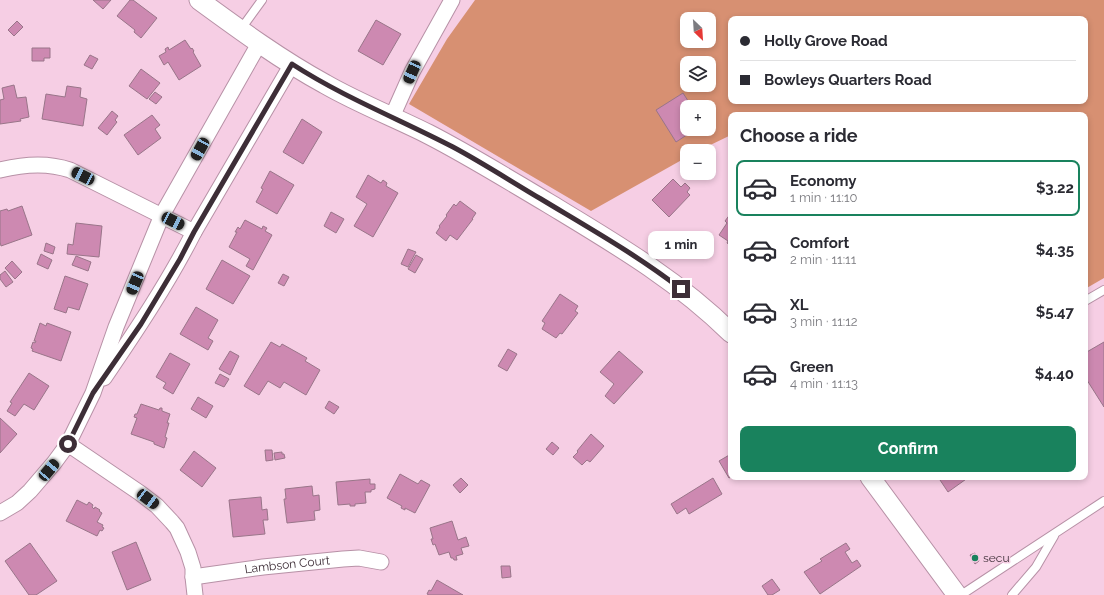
<!DOCTYPE html>
<meta charset="utf-8">
<style>
body{margin:0;font-family:Raleway,sans-serif;background:#f2f2f3;color:#2b2b33;height:100vh;display:flex;flex-direction:column;font-size:15px;white-space:nowrap}
*{box-sizing:border-box;margin:0}
p{font-size:13px;color:#7c7c81}
.icon{flex:none;width:22px;height:22px;fill:none;stroke:currentColor;stroke-width:2;stroke-linecap:round;stroke-linejoin:round}
.map{position:relative;flex:1;overflow:hidden}
.panel{position:absolute;left:728px;top:112px;width:360px;height:368px;display:flex;flex-direction:column;background:#fff;border-radius:8px;box-shadow:0 2px 6px #0003}
.panel>*{flex:none}
.banner{position:absolute;left:728px;top:16px;width:360px;height:88px;border-radius:8px;box-shadow:0 2px 6px #0003;display:grid;align-content:center;height:88px;padding:0 12px;background:#fff}
.needle{width:26px;rotate:155deg}
.fabs{position:absolute;left:680px;top:12px;display:grid;gap:8px}
.fabs a{display:grid;place-items:center;width:36px;height:36px;border-radius:8px;background:#fff;box-shadow:0 2px 6px #0003;font-size:20px}
.end{position:absolute;width:18px;height:18px;margin:-9px;border:5px solid #3d2e37;background:#fff;box-shadow:0 0 0 2px #fff}
.from{border-radius:50%}
.bubble{position:absolute;height:28px;border-radius:8px;background:#fff;box-shadow:0 2px 6px #0003;font-size:13px;font-weight:700;line-height:28px;text-align:center}
.car{position:absolute;width:12px;height:24px;margin:-12px -6px;border-radius:5px;box-shadow:0 0 3px 1px #0007;background:linear-gradient(#222 24%,#8ab4d8 0 40%,#222 0 76%,#8ab4d8 0 86%,#222 0)}
.banner b{display:flex;align-items:center;gap:14px;height:38px;font-size:15px}
.banner b+b{border-top:1px solid #e1e1e2}
.banner i{width:10px;height:10px;background:#2b2b33}
ul{padding:0;list-style:none}
li{display:flex;align-items:center;gap:12px;height:56px;margin:0 8px 6px;padding:0 4px;border:2px solid transparent;border-radius:8px}
li div{flex:1}
li b{display:block;font-size:15px}
li em{font-style:normal;font-weight:700}
li.current{border-color:#19825d}
li>.icon{width:36px;height:36px;stroke-width:1.5}
h2{padding:0 12px;font-size:18px;line-height:48px}
.button{display:flex;gap:8px;margin-top:auto;padding:8px 12px}
.button a{flex:1;height:46px;border-radius:8px;background:#19825d;color:#fff;font-size:16px;font-weight:700;line-height:46px;text-align:center}
.map>svg:first-child{display:block}
.forest{fill:#d79072;fill-rule:evenodd}
.building{fill:#cd89b1;stroke:#997589}
.lines{fill:none;stroke-linecap:round;stroke-linejoin:round}
.service-casing{stroke:#b791a6;stroke-width:10}
.minor-casing{stroke:#b791a6;stroke-width:17}
.tertiary-casing{stroke:#b791a6;stroke-width:21}
.service{stroke:#fff;stroke-width:8}
.minor{stroke:#fff;stroke-width:15}
.tertiary{stroke:#fff;stroke-width:19}
.route{stroke:#3d2e37;stroke-width:5}
.poi-dot{fill:#19825d;stroke:#f6cee4;stroke-width:1.5}
.labels{text-anchor:middle;dominant-baseline:central;stroke-width:3;stroke-linejoin:round;paint-order:stroke}
.poi-label{font-size:12px;fill:#3d2e37;stroke:#f6cee4;text-anchor:start}
.street-label{font-size:12px;fill:#3d2e37;stroke:#f6cee4}
</style>
<div class="map">
<svg width="1104" height="595" viewBox="0 0 1104 595">
<rect width="100%" height="100%" fill="#f6cee4"/>
<!-- forest -->
<path class="forest" d="M475 0H1104V278L1085 289V115H731V135L698 151H687V157L591 211 409 104 447 39ZM687 19H709V41H687ZM731 19H1085V101H731ZM687 63H709V85H687ZM687 107H709V129H687Z"/>
<!-- building -->
<g class="building">
<path d="M93 0H111L103 9Z"/>
<path d="M130 0H133L157 18 141 38 134 32 135 30 117 16Z"/>
<path d="M376 20 401 34 383 65 358 51Z"/>
<path d="M17 21 23 27 14 36 8 30Z"/>
<path d="M185 40 191 49 192 48 194 51 193 52 201 66 179 80 168 62 164 65 159 56 166 52 165 49 168 47 169 50Z"/>
<path d="M32 48H50V58H44V61H32Z"/>
<path d="M90 55 98 59 92 69 84 65Z"/>
<path d="M141 69 160 83 147 99 129 86Z"/>
<path d="M14 85 17 98 26 97 29 117 20 119 21 121 0 124V100L4 99 2 88Z"/>
<path d="M67 86 81 88 80 97 87 99 83 126 42 119 46 94 65 97Z"/>
<path d="M155 92 162 97 156 104 149 99Z"/>
<path d="M683 93 692 107H687V129H696L676 142 656 110Z"/>
<path d="M112 111 118 116 115 120 117 122 107 135 98 128Z"/>
<path d="M152 115 160 125 155 129 161 138 138 155 124 135Z"/>
<path d="M302 119 322 132 303 164 283 152Z"/>
<path d="M270 171 294 185 277 214 256 202 263 189 261 188Z"/>
<path d="M368 175 381 183 383 180 387 183 386 186 398 193 373 237 354 226 367 204 356 197Z"/>
<path d="M673 179 681 187 685 183 690 188 687 192 690 195 669 217 652 200Z"/>
<path d="M460 201 476 213 472 219H473L457 240 450 235 446 241 436 233 440 227 439 226 447 216 446 215 454 204 456 206Z"/>
<path d="M22 206 32 235 1 246 0 242V211L7 209 8 211Z"/>
<path d="M331 212 344 219 336 233 324 226Z"/>
<path d="M731 213V244L730 245 727 243 728 241 719 235 727 223 725 221Z"/>
<path d="M245 220 262 229 263 226 267 228 265 231 272 235 253 270 246 266 250 259 229 247 237 232H235L238 227 240 229Z"/>
<path d="M76 223 102 226 99 257 67 254 68 244 73 245Z"/>
<path d="M46 243 55 247 53 254 44 251Z"/>
<path d="M408 249 416 252 408 267 401 264Z"/>
<path d="M41 254 52 260 48 269 37 264Z"/>
<path d="M416 255 423 259 415 273 408 269Z"/>
<path d="M76 256 91 262 88 271 72 265Z"/>
<path d="M222 260 250 276 233 304 206 289Z"/>
<path d="M12 261 22 272 15 279 5 268Z"/>
<path d="M5 271 13 282 6 287 0 279V275Z"/>
<path d="M283 274 289 277 284 286 278 283Z"/>
<path d="M65 276 88 284 79 310 68 307 66 313 54 309Z"/>
<path d="M560 294 578 306 575 311 578 313 562 334 560 333 556 338 542 329 545 323 542 321Z"/>
<path d="M196 307 218 320 208 338 213 341 208 350 180 334Z"/>
<path d="M40 323 46 326 47 323 71 332 61 361 32 351 33 349 31 348 33 342 35 343 36 341H34Z"/>
<path d="M271 342 280 347 282 344 307 358 305 361 320 370 306 395 284 382 280 388 268 381 259 395 244 386Z"/>
<path d="M1104 342V407L1085 377V353Z"/>
<path d="M508 349 517 354 507 371 498 366Z"/>
<path d="M230 351 239 356 230 375 219 369Z"/>
<path d="M619 351 643 372 614 404 605 396 614 384 600 372Z"/>
<path d="M170 353 190 364 173 394 163 388 166 383 156 377Z"/>
<path d="M29 373 49 386 34 410 24 404 15 416 7 411 12 403 10 402Z"/>
<path d="M220 374 229 379 224 387 215 383Z"/>
<path d="M198 397 213 406 206 418 191 409Z"/>
<path d="M329 401 339 407 334 414 325 408Z"/>
<path d="M141 404 159 410 160 408H162V411L170 414 167 423H169L165 437 167 438 164 448 154 444V442L131 434 137 418 134 417 135 414H137Z"/>
<path d="M0 418 17 434 0 453Z"/>
<path d="M591 434 604 446 590 462 587 460 582 465 573 457 578 452 577 451Z"/>
<path d="M552 442 559 448 553 455 546 449Z"/>
<path d="M265 450H272L273 460 266 461Z"/>
<path d="M194 451 216 468 202 487 180 470Z"/>
<path d="M282 452V454H284L285 458 275 460 274 453Z"/>
<path d="M731 454V477L729 478 719 461Z"/>
<path d="M400 474 418 484 421 480 430 485 415 513 405 508V510L401 508 402 506 387 498Z"/>
<path d="M938 477H969L948 492Z"/>
<path d="M461 478 468 485 460 493 453 485Z"/>
<path d="M713 478 722 494 689 514 686 508 677 514 671 504Z"/>
<path d="M370 479V484H375V489L371 490V492H365L366 503 355 504V506H350V504L338 505 336 482Z"/>
<path d="M312 486 313 496 319 495 320 510 314 511 315 520 287 523 284 499H286L285 489Z"/>
<path d="M261 497 262 510 267 509 268 520H263L265 534 233 537 229 500Z"/>
<path d="M77 500 87 505 89 502 93 505 92 507 94 509 95 507 100 510 99 511 102 513 97 522 103 525 102 527 104 528 102 531 100 530 97 536 66 521Z"/>
<path d="M452 521 458 540 466 537 469 546 461 548 463 554 456 556 457 560H454L453 558H451L449 552 439 555 435 544 433 545 431 539H433L430 528Z"/>
<path d="M136 542 151 580 127 590 112 552Z"/>
<path d="M30 543 57 581 36 595H29L5 561Z"/>
<path d="M846 543 850 549 845 552 852 563 857 560 861 566 820 594 804 572 822 561 820 559Z"/>
<path d="M975 553 979 561 975 564 970 555Z"/>
<path d="M501 566H510L511 577 502 578Z"/>
<path d="M772 579 780 590 772 595H768L762 586Z"/>
<path d="M437 580 463 595H429L427 594 429 590 431 591Z"/>
</g>
<g class="lines">
<!-- service casing -->
<g class="service-casing">
<g id="service">
<path d="M241 29 262 0"/>
<path d="M1085 301 1104 290"/>
<path d="M961 595 1104 501"/>
<path d="M1012 595 1036 567 1054 536"/>
</g>
</g>
<!-- minor casing -->
<g class="minor-casing">
<g id="minor">
<path d="M392 117 412 72 452 0"/>
<path d="M0 170C24 164 47 162 70 170L194 232"/>
<path d="M104 378C136 331 168 283 194 232L292 64"/>
<path d="M68 444 140 493 157 506 172 522 177 528 188 552 193 568V577L195 595"/>
<path d="M0 513 17 503 30 491 54 463 68 444 93 393 116 327 162 215 260 42"/>
<path id="s1" d="M193 577 263 567 343 559 359 558 381 562"/>
</g>
</g>
<!-- tertiary casing -->
<g class="tertiary-casing">
<g id="tertiary">
<path d="M199 0C240 30 281 60 325 84 358 103 394 117 428 134 469 155 509 180 548 203 614 243 676 279 731 333"/>
<path d="M870 477 957 595"/>
</g>
</g>
<!-- service -->
<use href="#service" class="service"/>
<!-- minor -->
<use href="#minor" class="minor"/>
<!-- tertiary -->
<use href="#tertiary" class="tertiary"/>
</g>
<g class="lines">
<!-- route -->
<path class="route" d="M68 444 93 393 141 324 180 259 194 232 292 64C343 97 399 119 453 147 483 163 512 182 541 199 589 228 637 255 681 289"/>
</g>
<!-- markers -->
<circle class="poi-dot" cx="975" cy="558" r="4"/>
<g class="labels">
<!-- poi labels -->
<g class="poi-label">
<text x="983" y="558">secu</text>
</g>
<!-- street labels -->
<g class="street-label">
<text stroke="none"><textPath href="#s1" startOffset="95">Lambson Court</textPath></text>
</g>
</g>
</svg>
<div class="fabs">
<a><svg class="needle" viewBox="-14 -14 28 28"><path d="M0-13l5 13h-10z" fill="#e53935"/><path d="M0 13l5-13h-10z" fill="#7c7c81"/></svg></a>
<a><svg class="icon" aria-label="layers" viewBox="0 0 24 24"><path d="M12 4l9 5-9 5-9-5zM3 14l9 5 9-5"/></svg></a>
<a>+</a>
<a>−</a>
</div>
<i class="end from" style="left:68px;top:444px"></i>
<i class="end" style="left:681px;top:289px"></i>
<div class="bubble" style="left:648px;top:231px;width:66px">1 min</div>
<i class="car" style="left:412px;top:72px;rotate:204deg"></i>
<i class="car" style="left:200px;top:149px;rotate:209deg"></i>
<i class="car" style="left:83px;top:176px;rotate:296deg"></i>
<i class="car" style="left:173px;top:221px;rotate:117deg"></i>
<i class="car" style="left:135px;top:283px;rotate:203deg"></i>
<i class="car" style="left:49px;top:470px;rotate:40deg"></i>
<i class="car" style="left:148px;top:499px;rotate:127deg"></i>
<div class="banner">
<b><i class="from"></i>Holly Grove Road</b>
<b><i></i>Bowleys Quarters Road</b>
</div>
<section class="panel">
<h2>Choose a ride</h2>
<ul>
<li class="current"><svg class="icon" aria-label="car" viewBox="0 0 24 24"><path d="M5 17H2v-5l4-1 3-4h7l3 4 3 1v5h-3M9 17h6M6 11h13"/><circle cx="7" cy="17" r="2"/><circle cx="17" cy="17" r="2"/></svg><div><b>Economy</b><p>1 min · 11:10</p></div><em>$3.22</em></li>
<li><svg class="icon" aria-label="car" viewBox="0 0 24 24"><path d="M5 17H2v-5l4-1 3-4h7l3 4 3 1v5h-3M9 17h6M6 11h13"/><circle cx="7" cy="17" r="2"/><circle cx="17" cy="17" r="2"/></svg><div><b>Comfort</b><p>2 min · 11:11</p></div><em>$4.35</em></li>
<li><svg class="icon" aria-label="car" viewBox="0 0 24 24"><path d="M5 17H2v-5l4-1 3-4h7l3 4 3 1v5h-3M9 17h6M6 11h13"/><circle cx="7" cy="17" r="2"/><circle cx="17" cy="17" r="2"/></svg><div><b>XL</b><p>3 min · 11:12</p></div><em>$5.47</em></li>
<li><svg class="icon" aria-label="car" viewBox="0 0 24 24"><path d="M5 17H2v-5l4-1 3-4h7l3 4 3 1v5h-3M9 17h6M6 11h13"/><circle cx="7" cy="17" r="2"/><circle cx="17" cy="17" r="2"/></svg><div><b>Green</b><p>4 min · 11:13</p></div><em>$4.40</em></li>
</ul>
<div class="button"><a>Confirm</a></div>
</section>
</div>
